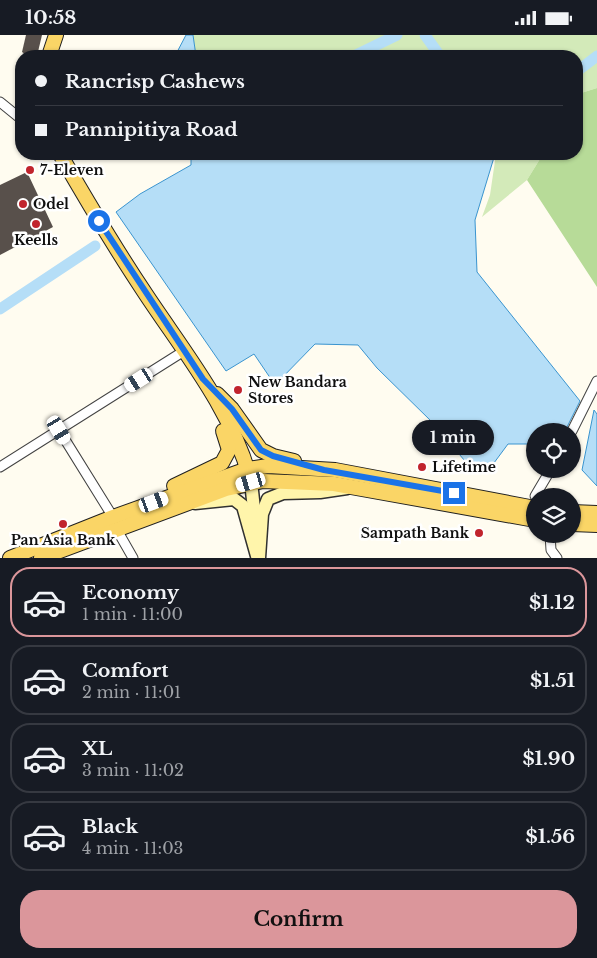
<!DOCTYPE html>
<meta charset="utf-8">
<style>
body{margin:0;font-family:"Libre Baskerville",serif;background:#20242c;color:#f1f3f6;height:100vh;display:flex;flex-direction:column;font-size:19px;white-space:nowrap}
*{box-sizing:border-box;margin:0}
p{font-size:16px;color:#9ea1a6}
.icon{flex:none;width:28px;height:28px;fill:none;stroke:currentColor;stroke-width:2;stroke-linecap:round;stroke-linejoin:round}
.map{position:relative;height:523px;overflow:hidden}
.panel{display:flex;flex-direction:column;background:#171b24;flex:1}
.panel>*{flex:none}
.banner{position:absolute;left:15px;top:15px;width:568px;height:110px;border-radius:20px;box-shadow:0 1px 4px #0004;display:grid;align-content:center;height:110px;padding:0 20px;background:#171b24}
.buttons{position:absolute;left:526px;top:388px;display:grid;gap:10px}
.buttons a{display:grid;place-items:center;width:55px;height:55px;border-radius:50%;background:#171b24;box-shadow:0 1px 4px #0004;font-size:25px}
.end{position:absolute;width:22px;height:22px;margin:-11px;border:6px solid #1a73e8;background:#fff;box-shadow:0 0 0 2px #fff}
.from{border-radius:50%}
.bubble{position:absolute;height:35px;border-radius:18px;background:#171b24;box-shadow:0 1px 4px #0004;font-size:16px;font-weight:800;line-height:35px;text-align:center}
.car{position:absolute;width:15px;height:30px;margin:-15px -8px;border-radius:6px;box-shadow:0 0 4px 1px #0007;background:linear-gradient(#fff 24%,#345 0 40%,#fff 0 76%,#345 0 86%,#fff 0)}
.banner b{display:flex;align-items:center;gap:18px;height:48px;font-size:19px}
.banner b+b{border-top:1px solid #363941}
.banner i{width:12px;height:12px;background:#f1f3f6}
ul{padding:9px 0 0;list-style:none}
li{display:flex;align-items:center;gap:15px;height:70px;margin:0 10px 8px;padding:0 10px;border:2px solid #363941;border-radius:20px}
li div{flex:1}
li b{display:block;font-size:19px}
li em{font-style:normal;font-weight:800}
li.active{border-color:#db969b}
li>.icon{width:45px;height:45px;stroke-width:1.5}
.primary-button{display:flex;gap:10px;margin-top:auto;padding:10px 20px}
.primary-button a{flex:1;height:58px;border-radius:20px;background:#db969b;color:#111;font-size:20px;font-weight:800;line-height:58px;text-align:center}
.status{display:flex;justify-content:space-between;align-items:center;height:35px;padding:0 25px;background:#171b24;direction:ltr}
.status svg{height:14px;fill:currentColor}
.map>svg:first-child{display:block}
.green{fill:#d3eab9}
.forest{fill:#b7db98}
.water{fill:#b5def7;stroke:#3a94cf}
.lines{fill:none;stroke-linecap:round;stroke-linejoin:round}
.canal{stroke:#b5def7;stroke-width:11}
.building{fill:#58504b}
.street-casing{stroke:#424242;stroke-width:11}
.secondary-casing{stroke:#313131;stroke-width:15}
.primary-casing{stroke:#202020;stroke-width:16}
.street{stroke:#fff;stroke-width:9}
.secondary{stroke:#fff5ab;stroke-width:12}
.primary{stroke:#fad566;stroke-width:14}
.route{stroke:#1a73e8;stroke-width:6}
.poi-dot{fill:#c1242c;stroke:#fff;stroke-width:2}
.labels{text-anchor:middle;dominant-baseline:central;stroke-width:5;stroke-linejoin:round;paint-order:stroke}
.poi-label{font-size:14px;font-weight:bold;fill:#0f0f0f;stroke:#fff;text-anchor:start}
</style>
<div class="status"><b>10:58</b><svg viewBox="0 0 49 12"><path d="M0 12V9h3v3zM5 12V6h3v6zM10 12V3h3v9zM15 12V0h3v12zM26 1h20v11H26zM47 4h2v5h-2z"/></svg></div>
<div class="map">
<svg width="597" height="523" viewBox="0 0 597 523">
<rect width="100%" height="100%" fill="#fffcf0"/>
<!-- green -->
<g class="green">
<path d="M193 0H597V53L581 58 576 66V21H196Z"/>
<path d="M496 119H543L527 145 482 182 490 160Z"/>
</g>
<!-- forest -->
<path class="forest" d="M597 53V252L527 145 543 119H576V66L581 58Z"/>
<!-- water -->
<g class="water">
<path d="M186 0H193L196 21H175Z"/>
<path d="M191 119H495L475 185 477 237 580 366 565 396H535V409H508L488 436 470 432 432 387 377 333 358 310 315 309 275 350 254 319 226 336 116 177 140 159 191 130Z"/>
<path d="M594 375 597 379V451L582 435Z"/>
</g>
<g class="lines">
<!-- canal -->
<g class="canal">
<path d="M425 0 440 21"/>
<path d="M354 21 397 0"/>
<path d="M576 37 597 21"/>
<path d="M0 274 95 211"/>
</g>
</g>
<!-- building -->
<g class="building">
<path d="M26 0H42L37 21H28L22 17Z"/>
<path d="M27 137 53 192 0 220V150Z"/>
</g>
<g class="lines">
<!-- street casing -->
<g class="street-casing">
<g id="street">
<path d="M0 67 21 84"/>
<path d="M59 395 113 482"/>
<path d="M572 396 597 346"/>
<path d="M0 432 184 316"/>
<path d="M535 461 551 434"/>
<path d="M117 495 133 523"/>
<path d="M550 499 551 515 557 523"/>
</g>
</g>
<!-- secondary casing -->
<g class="secondary-casing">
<g id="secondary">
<path d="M251 447 256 492"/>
<path d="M195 468 234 464 243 471 257 521"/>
<path d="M259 523 262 479 268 464 283 458 320 457 347 453"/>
</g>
</g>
<!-- primary casing -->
<g class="primary-casing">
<g id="primary">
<path d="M49 21 56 0"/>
<path d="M60 119C87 166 115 213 145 258 184 317 231 374 250 443"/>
<path d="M217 359 232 374 261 415 273 421 294 426"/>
<path d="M174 451 222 428 229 415 223 396"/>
<path d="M572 477 597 478"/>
<path d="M572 489 597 490"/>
<path d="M10 523 113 482 247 434 268 431 335 435 535 473"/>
<path d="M41 523 226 454 263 446 334 449 535 485"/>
</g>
</g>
<!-- street -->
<use href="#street" class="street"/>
<!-- secondary -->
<use href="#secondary" class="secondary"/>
<!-- primary -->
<use href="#primary" class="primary"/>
</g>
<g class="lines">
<!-- route -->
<path class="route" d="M99 186 203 344 232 374 261 415 273 421 324 435 454 458"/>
</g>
<!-- markers -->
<g class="poi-dot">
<circle cx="30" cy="135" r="5"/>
<circle cx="23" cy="169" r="5"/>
<circle cx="36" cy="189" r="5"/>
<circle cx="238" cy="355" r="5"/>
<circle cx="422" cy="432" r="5"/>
<circle cx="63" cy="489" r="5"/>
<circle cx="479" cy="498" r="5"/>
</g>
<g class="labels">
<!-- poi labels -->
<g class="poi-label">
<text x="40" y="135">7-Eleven</text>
<text x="33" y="169">Odel</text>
<text x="36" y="205" text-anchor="middle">Keells</text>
<text x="248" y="347">New Bandara<tspan x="248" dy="16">Stores</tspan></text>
<text x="432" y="432">Lifetime</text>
<text x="469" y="498" text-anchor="end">Sampath Bank</text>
<text x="63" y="505" text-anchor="middle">Pan Asia Bank</text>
</g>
</g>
</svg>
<div class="buttons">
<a><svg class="icon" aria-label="locate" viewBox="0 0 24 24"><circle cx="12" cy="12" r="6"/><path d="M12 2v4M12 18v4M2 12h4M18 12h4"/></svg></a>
<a><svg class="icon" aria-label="layers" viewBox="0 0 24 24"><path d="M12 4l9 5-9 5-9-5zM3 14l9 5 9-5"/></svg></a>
</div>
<i class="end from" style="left:99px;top:186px"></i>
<i class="end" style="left:454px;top:458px"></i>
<div class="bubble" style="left:412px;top:385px;width:82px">1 min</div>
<i class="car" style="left:139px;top:345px;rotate:238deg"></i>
<i class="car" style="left:59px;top:395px;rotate:149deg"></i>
<i class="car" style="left:251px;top:447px;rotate:254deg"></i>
<i class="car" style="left:154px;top:467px;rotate:70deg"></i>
<div class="banner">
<b><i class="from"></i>Rancrisp Cashews</b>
<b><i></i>Pannipitiya Road</b>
</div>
</div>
<section class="panel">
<ul>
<li class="active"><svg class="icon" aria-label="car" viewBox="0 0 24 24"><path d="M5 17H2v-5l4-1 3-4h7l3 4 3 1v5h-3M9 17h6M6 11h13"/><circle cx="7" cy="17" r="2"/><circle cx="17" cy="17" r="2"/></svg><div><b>Economy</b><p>1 min · 11:00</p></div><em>$1.12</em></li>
<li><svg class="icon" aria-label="car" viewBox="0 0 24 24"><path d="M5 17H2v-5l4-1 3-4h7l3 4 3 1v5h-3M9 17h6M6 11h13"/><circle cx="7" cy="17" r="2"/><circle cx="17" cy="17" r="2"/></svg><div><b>Comfort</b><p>2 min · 11:01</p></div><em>$1.51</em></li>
<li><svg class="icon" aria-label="car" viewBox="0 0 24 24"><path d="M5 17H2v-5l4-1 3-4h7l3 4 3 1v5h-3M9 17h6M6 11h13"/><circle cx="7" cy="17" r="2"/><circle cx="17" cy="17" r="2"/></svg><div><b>XL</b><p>3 min · 11:02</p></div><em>$1.90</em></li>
<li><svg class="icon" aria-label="car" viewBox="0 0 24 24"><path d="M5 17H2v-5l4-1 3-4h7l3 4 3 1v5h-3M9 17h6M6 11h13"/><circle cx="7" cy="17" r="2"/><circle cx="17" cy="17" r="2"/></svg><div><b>Black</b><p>4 min · 11:03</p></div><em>$1.56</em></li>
</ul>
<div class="primary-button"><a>Confirm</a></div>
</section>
